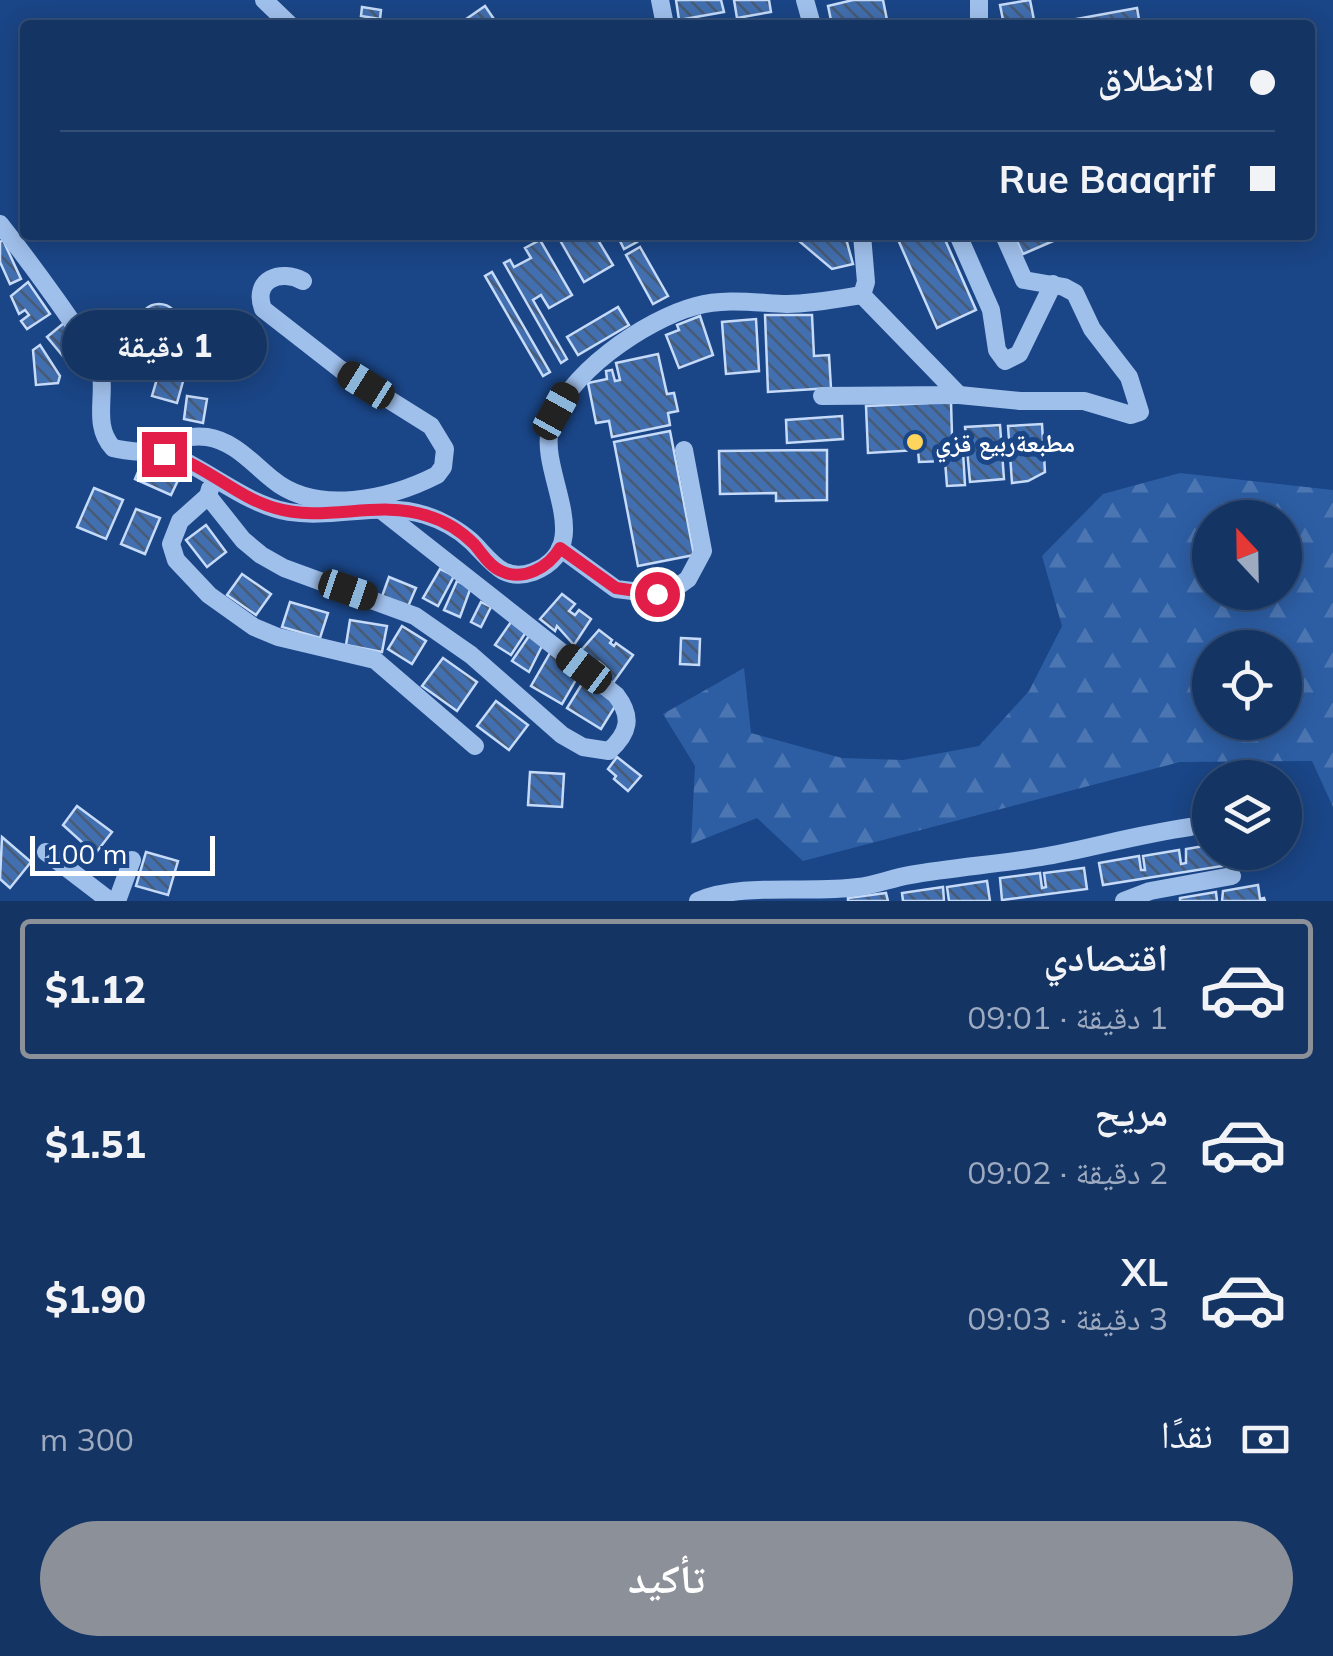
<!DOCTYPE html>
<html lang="ar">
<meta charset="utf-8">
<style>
body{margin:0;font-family:Mulish,"Noto Naskh Arabic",sans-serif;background:#1d3c6a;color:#f1f3f6;direction:rtl;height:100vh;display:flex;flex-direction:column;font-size:38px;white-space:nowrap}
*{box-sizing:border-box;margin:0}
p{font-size:32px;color:#9daabf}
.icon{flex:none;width:55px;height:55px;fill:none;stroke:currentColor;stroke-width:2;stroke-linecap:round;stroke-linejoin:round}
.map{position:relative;height:901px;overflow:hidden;direction:ltr}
.details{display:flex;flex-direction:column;background:#143464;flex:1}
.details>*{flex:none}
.hud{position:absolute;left:20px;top:20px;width:1295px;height:220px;border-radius:10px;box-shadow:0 5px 25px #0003,0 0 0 2px #334f78;direction:rtl;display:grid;align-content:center;height:220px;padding:0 40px;background:#143464}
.needle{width:65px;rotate:338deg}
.buttons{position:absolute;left:1192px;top:500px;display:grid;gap:20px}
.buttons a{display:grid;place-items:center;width:110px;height:110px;border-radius:50%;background:#143464;box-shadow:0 5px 25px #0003,0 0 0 2px #334f78;font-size:50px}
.scale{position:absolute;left:30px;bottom:25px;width:185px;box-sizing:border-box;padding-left:10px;border:5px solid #fff;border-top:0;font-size:28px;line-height:35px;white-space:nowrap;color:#fff;-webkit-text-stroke:8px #1a4586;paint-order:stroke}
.end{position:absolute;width:45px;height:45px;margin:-22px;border:12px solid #e11d48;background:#fff;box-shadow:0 0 0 5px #fff}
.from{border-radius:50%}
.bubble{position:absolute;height:70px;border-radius:35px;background:#143464;box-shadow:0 5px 25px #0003,0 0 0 2px #334f78;font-size:32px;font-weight:800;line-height:70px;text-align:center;direction:rtl}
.car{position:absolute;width:30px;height:60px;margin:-30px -15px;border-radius:12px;box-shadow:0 0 8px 2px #0007;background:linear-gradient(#222 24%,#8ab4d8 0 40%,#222 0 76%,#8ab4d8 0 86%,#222 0)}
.hud b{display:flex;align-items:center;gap:35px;height:95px;font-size:38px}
.hud b+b{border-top:2px solid #334f78}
.hud i{width:25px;height:25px;background:#f1f3f6}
ul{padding:18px 0 0;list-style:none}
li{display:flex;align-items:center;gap:30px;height:140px;margin:0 20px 15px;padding:0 20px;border:5px solid transparent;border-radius:10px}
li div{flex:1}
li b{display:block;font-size:38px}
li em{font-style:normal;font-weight:800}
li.current{border-color:#8c9099}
li>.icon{width:90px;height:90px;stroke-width:1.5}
.pay{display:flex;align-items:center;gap:25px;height:110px;padding:0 40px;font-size:38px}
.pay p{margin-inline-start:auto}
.cta{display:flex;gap:20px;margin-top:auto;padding:20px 40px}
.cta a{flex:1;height:115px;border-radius:60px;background:#8c9099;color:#fff;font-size:40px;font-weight:800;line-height:115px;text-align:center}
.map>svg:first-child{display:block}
.forest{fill:url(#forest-firs);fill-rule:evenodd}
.building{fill:url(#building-back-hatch);stroke:#c5dbf9;stroke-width:2.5}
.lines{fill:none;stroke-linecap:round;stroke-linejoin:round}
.minor{stroke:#a0c0ec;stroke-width:18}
.route{stroke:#e11d48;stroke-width:12}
.poi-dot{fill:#fed55c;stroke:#1a4586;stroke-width:4}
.labels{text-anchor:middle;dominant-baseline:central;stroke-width:10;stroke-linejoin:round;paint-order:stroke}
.poi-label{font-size:25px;font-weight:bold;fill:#fff;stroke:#1a4586;text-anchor:start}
</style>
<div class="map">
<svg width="1333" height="901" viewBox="0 0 1333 901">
<defs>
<pattern id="forest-firs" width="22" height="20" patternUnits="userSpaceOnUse" patternTransform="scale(2.5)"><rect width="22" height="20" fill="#2d5ea4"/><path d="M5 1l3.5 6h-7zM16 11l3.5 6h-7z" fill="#4c76b2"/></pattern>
<pattern id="building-back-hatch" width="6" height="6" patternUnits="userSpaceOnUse" patternTransform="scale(2.5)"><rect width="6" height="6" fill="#426faf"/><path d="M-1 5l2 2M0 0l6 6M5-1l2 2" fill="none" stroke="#485a74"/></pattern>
</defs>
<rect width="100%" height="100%" fill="#1a4586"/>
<!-- forest -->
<path class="forest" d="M1180 473 1333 490V807L1312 761 1180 762 803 861 757 818 691 844 695 766 663 714 744 668 751 733 842 758 903 760 979 746 1029 691 1062 626 1042 556 1103 494ZM1210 518H1285V592H1210ZM1210 648H1285V722H1210Z"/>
<!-- building -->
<g class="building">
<path d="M676 0H721L724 12 679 20Z"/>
<path d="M734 0H769L771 12 737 18Z"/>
<path d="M853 0H883L888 25H832L828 6Z"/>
<path d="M1030 0 1035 25H1004L1000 5Z"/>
<path d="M485 6 498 25H460L459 24Z"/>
<path d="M362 7 381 10 380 19 361 16Z"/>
<path d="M1137 8 1140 25H1072L1071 20Z"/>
<path d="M557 235H595L613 265 584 282Z"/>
<path d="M617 235H633L637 242 624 249Z"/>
<path d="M792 235H845L853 264 832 269Z"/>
<path d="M896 235H943L976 310 937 328Z"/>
<path d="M1014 235H1067L1023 254Z"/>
<path d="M3 240 21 279 10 284 0 262V242Z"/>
<path d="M540 240 572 295 549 308 541 295 533 300 567 359 561 363 504 263 510 260 514 267 531 258 525 248Z"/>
<path d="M640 247 668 296 653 304 626 255Z"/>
<path d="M492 272 550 372 543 376 485 276Z"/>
<path d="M28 282 50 314 27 329 21 321 29 315 25 310 19 314 11 296Z"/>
<circle cx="159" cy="324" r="20"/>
<path d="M618 307 629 325 578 355 567 337Z"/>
<path d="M765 315H812L814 356 829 355 831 388 768 392Z"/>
<path d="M700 316 713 355 679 368 666 335 679 330 677 325Z"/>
<path d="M756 319 759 371 726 374 722 322Z"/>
<path d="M64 323 84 347 67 361 47 337Z"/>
<path d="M40 345 60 376 58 383 36 385 33 350Z"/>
<path d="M658 354 667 394 674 393 678 411 668 413 670 425 612 437 609 421 596 423 588 383 607 379 606 371 612 370 615 381 620 380 616 363Z"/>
<path d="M162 362 187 367 177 403 152 396Z"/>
<path d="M187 396 207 399 203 423 184 419Z"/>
<path d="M951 402 952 435 962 434 965 485 947 486 945 461 919 462 918 450 868 453 866 406Z"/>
<path d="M842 416 843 439 787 443 786 420Z"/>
<path d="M1042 424 1045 472 1028 481 1012 483 1008 426Z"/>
<path d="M1000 425 1004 479 970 482 965 427Z"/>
<path d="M670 431 694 555 638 566 614 442Z"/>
<path d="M827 450V500L776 501V493L720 494 719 451Z"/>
<path d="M144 458 181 474 171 495 135 479Z"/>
<path d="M94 488 123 500 106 539 77 527Z"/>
<path d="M136 509 160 518 145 554 121 544Z"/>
<path d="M206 525 226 552 207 567 186 540Z"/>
<path d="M440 569 454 576 438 606 423 598Z"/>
<path d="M242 574 271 594 256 615 227 595Z"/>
<path d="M389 577 416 588 407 609 381 599Z"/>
<path d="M457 581 471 587 460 617 444 610Z"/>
<path d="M562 594 575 604 569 611 575 615 579 610 591 619 574 645 557 626 555 631 540 619Z"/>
<path d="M290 602 328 613 320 638 282 627Z"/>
<path d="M481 602 491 607 481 627 471 622Z"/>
<path d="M513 619 528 629 511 655 495 645Z"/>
<path d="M350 620 387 626 382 652 346 645Z"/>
<path d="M402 626 426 641 412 664 388 649Z"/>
<path d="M599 630 612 640 610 643 614 646 616 643 633 655 613 683 599 673 604 666 599 662 595 668 577 655Z"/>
<path d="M531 633 544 642 529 672 512 661Z"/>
<path d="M681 638 700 639 699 665 680 664Z"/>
<path d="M550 653 581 671 562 704 531 686Z"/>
<path d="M443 658 477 682 457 711 422 686Z"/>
<path d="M585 679 619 700 601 729 567 708Z"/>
<path d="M496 701 528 725 509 750 477 726Z"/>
<path d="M617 757 641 776 628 791 614 779 616 776 608 769Z"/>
<path d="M530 772 564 774 562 807 528 805Z"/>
<path d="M77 806 112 832 95 854 63 825Z"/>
<path d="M2 837 31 862 10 888 0 879Z"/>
<path d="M1210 845V852H1223V857L1228 856 1229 865 1103 885 1099 863 1139 856 1141 870H1145L1143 856 1179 850 1181 864 1186 863V849Z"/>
<path d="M146 852 178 861 168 895 136 886Z"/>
<path d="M1084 868 1087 889 1002 900 1000 878 1040 873 1042 888 1046 887 1044 873Z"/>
<path d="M987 881 990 901H949L947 887Z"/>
<path d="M1258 885 1260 899 1264 898 1265 901H1222L1223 891Z"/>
<path d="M943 887 944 901H903L902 893Z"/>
<path d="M1216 892 1217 901H1180V898Z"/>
<path d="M886 893 888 901H848V898Z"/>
</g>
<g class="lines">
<!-- minor -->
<g class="minor">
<path d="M264 0 290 25"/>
<path d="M660 0 665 25"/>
<path d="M805 0 812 25"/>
<path d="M979 0V25"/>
<path d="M0 224C18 247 98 352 101 373 105 399 93 426 113 448 135 454 160 450 180 459 216 476 249 505 289 512 334 519 381 501 425 515 441 520 459 530 471 541 490 559 502 583 533 572 598 547 539 474 550 429 562 376 646 319 696 306 725 298 757 303 787 304 812 304 838 299 862 295L866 282 862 235"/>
<path d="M958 235 991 310 997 350 1005 361 1019 354 1053 284"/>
<path d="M959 395 1020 401H1084L1131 415 1140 412 1129 377 1092 329 1075 293 1064 287 1024 280 1004 235"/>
<path d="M822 396 959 395 862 295"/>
<path d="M146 450C166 443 186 434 207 437 234 441 252 463 272 479 316 516 390 499 437 475L443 467 445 449 431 426 340 369 263 309C252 279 281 269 303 281"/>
<path d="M210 489 208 496 180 521 171 544 176 560 209 595 254 627 278 637 375 660 475 746"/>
<path d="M208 496 243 540 261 555 284 568 415 616 471 655 562 735 583 747 609 751C629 733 633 717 616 695L381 510"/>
<path d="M560 548 616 589 657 594 674 589 688 579 703 551 684 450"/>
<path d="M46 852 110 901"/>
<path d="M117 901 132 860"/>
<path d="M698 901C740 882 810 894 858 887 875 885 892 878 910 875 955 867 1002 864 1047 856 1095 847 1141 834 1190 827"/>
<path d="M1124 901 1150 891 1232 876"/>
</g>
</g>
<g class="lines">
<!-- route -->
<path class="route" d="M164 454C203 462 235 497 275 508 325 523 378 499 428 516 445 521 462 532 474 544 482 553 489 566 501 571 523 582 549 567 560 548L616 588 657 594"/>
</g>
<!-- markers -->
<circle class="poi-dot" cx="915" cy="442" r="10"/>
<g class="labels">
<!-- poi labels -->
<g class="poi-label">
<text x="935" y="442">مطبعةربيع قزي</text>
</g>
</g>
</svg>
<div class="buttons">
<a><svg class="needle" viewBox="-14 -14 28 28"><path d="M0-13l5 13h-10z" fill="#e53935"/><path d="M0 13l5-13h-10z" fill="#9daabf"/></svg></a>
<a><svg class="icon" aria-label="locate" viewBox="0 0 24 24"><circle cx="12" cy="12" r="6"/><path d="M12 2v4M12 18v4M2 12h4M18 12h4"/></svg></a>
<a><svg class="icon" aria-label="layers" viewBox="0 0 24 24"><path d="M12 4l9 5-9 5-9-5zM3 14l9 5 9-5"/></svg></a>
</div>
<div class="scale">100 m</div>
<i class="end from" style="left:657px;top:594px"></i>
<i class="end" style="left:164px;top:454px"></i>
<div class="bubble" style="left:62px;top:310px;width:205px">1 دقيقة</div>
<i class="car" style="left:366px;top:385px;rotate:302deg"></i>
<i class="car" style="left:556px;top:411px;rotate:29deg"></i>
<i class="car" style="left:348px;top:590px;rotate:109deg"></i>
<i class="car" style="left:584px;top:669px;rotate:307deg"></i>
<div class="hud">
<b><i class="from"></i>الانطلاق</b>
<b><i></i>Rue Baaqrif</b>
</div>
</div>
<section class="details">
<ul>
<li class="current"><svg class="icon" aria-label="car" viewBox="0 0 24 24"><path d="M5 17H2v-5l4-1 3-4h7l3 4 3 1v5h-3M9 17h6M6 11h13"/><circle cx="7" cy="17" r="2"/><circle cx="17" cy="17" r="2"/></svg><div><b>اقتصادي</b><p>1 دقيقة · 09:01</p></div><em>$1.12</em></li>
<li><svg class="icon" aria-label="car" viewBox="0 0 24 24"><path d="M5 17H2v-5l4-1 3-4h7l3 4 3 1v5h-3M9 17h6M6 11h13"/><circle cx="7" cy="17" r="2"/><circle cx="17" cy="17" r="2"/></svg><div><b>مريح</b><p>2 دقيقة · 09:02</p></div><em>$1.51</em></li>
<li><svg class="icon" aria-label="car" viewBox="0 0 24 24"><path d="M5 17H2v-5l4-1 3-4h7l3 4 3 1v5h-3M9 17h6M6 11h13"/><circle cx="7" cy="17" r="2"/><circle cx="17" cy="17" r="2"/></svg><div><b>XL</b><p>3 دقيقة · 09:03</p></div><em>$1.90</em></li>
</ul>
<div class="pay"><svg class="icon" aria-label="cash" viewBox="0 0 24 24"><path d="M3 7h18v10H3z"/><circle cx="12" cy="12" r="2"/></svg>نقدًا<p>300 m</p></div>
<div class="cta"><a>تأكيد</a></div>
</section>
